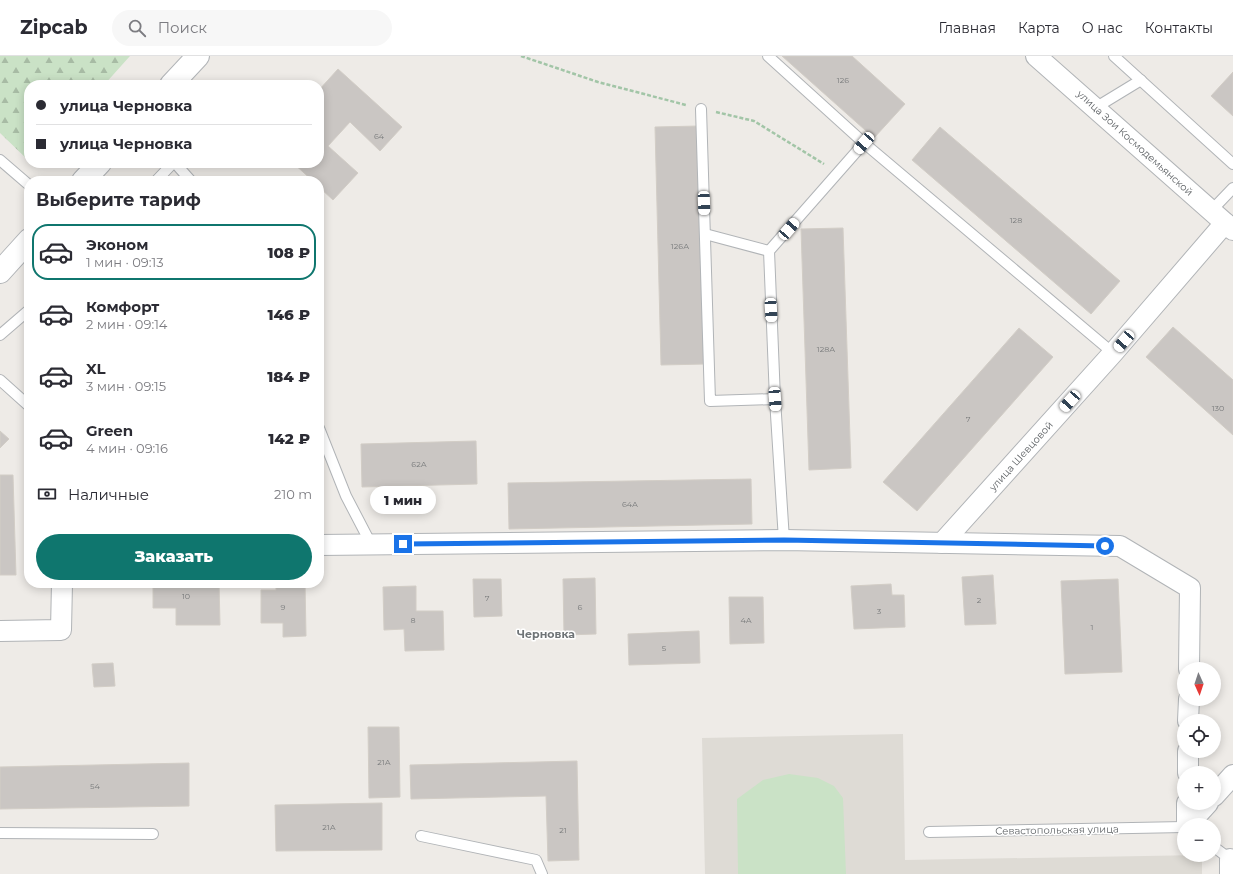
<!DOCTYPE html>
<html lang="ru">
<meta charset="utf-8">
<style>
body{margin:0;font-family:Montserrat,sans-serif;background:#f7f7f7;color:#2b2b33;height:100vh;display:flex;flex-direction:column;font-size:15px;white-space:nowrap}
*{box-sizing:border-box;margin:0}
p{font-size:13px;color:#7c7c81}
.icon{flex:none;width:22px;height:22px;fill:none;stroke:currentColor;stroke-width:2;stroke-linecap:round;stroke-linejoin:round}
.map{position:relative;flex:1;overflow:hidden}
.sheet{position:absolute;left:24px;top:120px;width:300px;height:412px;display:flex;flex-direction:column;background:#fff;border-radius:16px;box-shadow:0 2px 10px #0003}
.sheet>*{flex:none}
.top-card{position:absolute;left:24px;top:24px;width:300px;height:88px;border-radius:16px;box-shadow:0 2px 10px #0003;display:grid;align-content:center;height:88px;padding:0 12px;background:#fff}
.needle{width:26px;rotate:177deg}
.tools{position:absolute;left:1177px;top:606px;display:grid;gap:8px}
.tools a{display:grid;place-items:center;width:44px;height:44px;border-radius:50%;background:#fff;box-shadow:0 2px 10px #0003;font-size:20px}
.end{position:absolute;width:18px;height:18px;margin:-9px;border:5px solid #1a73e8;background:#fff;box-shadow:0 0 0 2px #fff}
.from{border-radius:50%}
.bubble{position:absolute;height:28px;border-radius:14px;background:#fff;box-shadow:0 2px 10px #0003;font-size:13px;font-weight:800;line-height:28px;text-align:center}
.car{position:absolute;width:12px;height:24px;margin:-12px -6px;border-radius:5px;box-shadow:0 0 3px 1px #0007;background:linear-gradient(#fff 24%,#345 0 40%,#fff 0 76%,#345 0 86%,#fff 0)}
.top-card b{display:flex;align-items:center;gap:14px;height:38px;font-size:15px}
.top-card b+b{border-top:1px solid #e1e1e2}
.top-card i{width:10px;height:10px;background:#2b2b33}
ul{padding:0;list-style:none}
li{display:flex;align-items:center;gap:12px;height:56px;margin:0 8px 6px;padding:0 4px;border:2px solid transparent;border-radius:16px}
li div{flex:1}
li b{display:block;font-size:15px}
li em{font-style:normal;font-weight:800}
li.selected{border-color:#0f766e}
li>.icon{width:36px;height:36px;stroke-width:1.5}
h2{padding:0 12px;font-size:18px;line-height:48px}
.pay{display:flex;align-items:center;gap:10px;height:44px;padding:0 12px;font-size:15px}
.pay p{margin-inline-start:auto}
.button{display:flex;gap:8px;margin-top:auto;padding:8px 12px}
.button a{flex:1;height:46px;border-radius:24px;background:#0f766e;color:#fff;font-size:16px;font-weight:800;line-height:46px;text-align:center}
header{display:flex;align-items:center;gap:24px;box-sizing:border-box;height:56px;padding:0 20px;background:#fff;border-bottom:1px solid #e1e1e2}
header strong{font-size:19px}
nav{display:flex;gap:22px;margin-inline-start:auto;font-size:14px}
.search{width:280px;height:36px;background:#f7f7f7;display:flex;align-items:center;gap:10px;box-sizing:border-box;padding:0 14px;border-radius:22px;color:#7c7c81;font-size:15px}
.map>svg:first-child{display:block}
.education{fill:#dedbd5}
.forest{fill:url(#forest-firs)}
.pitch{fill:#cae2c6}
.building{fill:#cac6c3;stroke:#d2cdc6}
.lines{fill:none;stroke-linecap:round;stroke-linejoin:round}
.service-casing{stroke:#b1b4b7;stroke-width:12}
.minor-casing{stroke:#b1b4b7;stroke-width:22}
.secondary-casing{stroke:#b1b4b7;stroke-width:24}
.path{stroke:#a2c5a7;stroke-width:2.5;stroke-dasharray:4 2;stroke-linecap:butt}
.service{stroke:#fff;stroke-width:10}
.minor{stroke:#fff;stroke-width:20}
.secondary{stroke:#fff;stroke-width:22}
.route{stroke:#1a73e8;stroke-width:5}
.labels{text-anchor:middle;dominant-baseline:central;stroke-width:3;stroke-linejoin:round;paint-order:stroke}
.number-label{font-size:8px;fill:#797b7c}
.street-label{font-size:10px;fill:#5e6265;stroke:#fff}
.neighbourhood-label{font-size:11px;font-weight:bold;fill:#6f7477;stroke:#fff}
</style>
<header>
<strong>Zipcab</strong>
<div class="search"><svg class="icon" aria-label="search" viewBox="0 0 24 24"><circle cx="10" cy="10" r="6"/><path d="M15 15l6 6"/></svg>Поиск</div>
<nav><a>Главная</a><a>Карта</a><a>О нас</a><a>Контакты</a></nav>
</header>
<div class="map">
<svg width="1233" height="818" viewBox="0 0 1233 818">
<defs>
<pattern id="forest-firs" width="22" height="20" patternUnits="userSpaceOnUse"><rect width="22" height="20" fill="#cae2c6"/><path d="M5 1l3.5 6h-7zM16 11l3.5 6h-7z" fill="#a7bba4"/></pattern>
</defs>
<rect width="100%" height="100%" fill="#eeebe7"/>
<!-- education -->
<path class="education" d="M903 678 905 804 1202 799V818H705L702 682Z"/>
<!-- forest -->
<path class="forest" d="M0 0H130L104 29H29V105L0 77Z"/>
<!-- pitch -->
<path class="pitch" d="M789 718 818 722 834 730 843 742 846 818H738L737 743 763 724Z"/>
<!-- building -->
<g class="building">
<path d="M782 0H852L905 48 874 82Z"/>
<path d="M338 13 402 71 380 95 350 66 328 90 358 117 333 144 319 131V125H313L293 107H319V34Z"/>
<path d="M1233 16V60L1211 40Z"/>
<path d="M699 70 705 308 661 309 655 71Z"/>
<path d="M940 71 1120 225 1091 258 912 104Z"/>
<path d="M843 172 851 412 809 414 801 173Z"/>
<path d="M1173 271 1233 324V379L1146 301Z"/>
<path d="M1019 272 1053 301 917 455 883 426Z"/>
<path d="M0 375 9 383 0 392Z"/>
<path d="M476 385 477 428 362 431 361 388Z"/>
<path d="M0 419H13L16 519H0Z"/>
<path d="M751 423 752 468 509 473 508 427Z"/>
<path d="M993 519 996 568 965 569 962 521Z"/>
<path d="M595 522 596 578 564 579 563 523Z"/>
<path d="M473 523H501L502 560 474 561Z"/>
<path d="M1118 523 1122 616 1065 618 1061 525Z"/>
<path d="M153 527H219L220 569H176V552H153Z"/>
<path d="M276 527H305L306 580 283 581V567H261V534H276Z"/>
<path d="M891 528 892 539H904L905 571 854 573 851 530Z"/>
<path d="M416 530V555H443L444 594 405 595 404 573 384 574 383 531Z"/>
<path d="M729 541H763L764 587 730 588Z"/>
<path d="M699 575 700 607 629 609 628 578Z"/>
<path d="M113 607 115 630 94 631 92 608Z"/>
<path d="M368 671H399L400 741 369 742Z"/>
<path d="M577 705 579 804 548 805 546 740 411 743 410 709Z"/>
<path d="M189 707V750L0 753V711Z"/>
<path d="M382 747V794L276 795 275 749Z"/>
</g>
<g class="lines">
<!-- service casing -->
<g class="service-casing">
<g id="service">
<path d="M768 0 864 87 1113 297"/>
<path d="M1114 0 1233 108"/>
<path d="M1095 52 1141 24"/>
<path d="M701 53 710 345 775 343"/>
<path d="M0 104 29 129"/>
<path d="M175 107 191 125"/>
<path d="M156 125 173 107"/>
<path d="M1211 155 1233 132"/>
<path d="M705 178 769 195"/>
<path d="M0 279 29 254"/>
<path d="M0 324 29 350"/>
<path d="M319 372 346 440 371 488"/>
<path d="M784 484 775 343 769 195 864 87"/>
<path d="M929 776 1184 771"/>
<path d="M0 777 153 778"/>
<path d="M421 780 536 804 542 818"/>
<path d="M1214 791 1230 803"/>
</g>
</g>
<!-- minor casing -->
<g class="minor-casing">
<g id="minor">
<path d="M1036 0 1233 174"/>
<path d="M942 487 1113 297 1225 167"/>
<path d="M319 489 784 484 1120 490 1190 532 1189 613"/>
<path d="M0 575 61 574 62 527"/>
<path d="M1188 665 1189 643"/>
<path d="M1188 717V695"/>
<path d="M1214 740 1233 719"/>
<path d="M1187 769V747"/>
<path d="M1188 769 1208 747"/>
<path d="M1230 803V818"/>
</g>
</g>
<!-- secondary casing -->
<g class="secondary-casing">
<g id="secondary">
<path d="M171 29 198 0"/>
<path d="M83 125 100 107"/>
<path d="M0 216 29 184"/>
</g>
</g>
<!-- path -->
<g class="path">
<path d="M521 0 598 26 686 49"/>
<path d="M716 56 754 65 824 108"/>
</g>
<!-- service -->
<use href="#service" class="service"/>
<!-- minor -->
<use href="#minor" class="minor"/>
<!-- secondary -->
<use href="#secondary" class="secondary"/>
</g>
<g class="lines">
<!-- route -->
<path class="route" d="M403 488 784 484 1105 490"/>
</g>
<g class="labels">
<!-- number labels -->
<g class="number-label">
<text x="843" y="24">126</text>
<text x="379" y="80">64</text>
<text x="1016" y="164">128</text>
<text x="680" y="190">126А</text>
<text x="826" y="293">128А</text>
<text x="1218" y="352">130</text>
<text x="968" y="363">7</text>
<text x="419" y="408">62А</text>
<text x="630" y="448">64А</text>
<text x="186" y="540">10</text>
<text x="487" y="542">7</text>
<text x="979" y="544">2</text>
<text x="283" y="551">9</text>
<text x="580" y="551">6</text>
<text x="879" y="555">3</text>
<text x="413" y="564">8</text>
<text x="746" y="564">4А</text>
<text x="1092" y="571">1</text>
<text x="664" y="592">5</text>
<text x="384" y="706">21А</text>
<text x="95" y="730">54</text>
<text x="329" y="771">21А</text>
<text x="563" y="774">21</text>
</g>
<!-- street labels -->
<g class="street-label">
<text transform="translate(1135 87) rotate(42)">улица Зои Космодемьянской</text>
<text transform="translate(1021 400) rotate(-48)">улица Шевцовой</text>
<text transform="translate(1057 774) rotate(-1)">Севастопольская улица</text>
</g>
<!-- neighbourhood labels -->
<g class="neighbourhood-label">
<text x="546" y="578">Черновка</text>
</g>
</g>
</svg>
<div class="tools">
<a><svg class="needle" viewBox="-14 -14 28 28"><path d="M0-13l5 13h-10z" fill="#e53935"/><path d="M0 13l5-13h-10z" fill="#7c7c81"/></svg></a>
<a><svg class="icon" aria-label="locate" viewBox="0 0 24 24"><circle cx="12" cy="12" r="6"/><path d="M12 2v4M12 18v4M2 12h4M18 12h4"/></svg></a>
<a>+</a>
<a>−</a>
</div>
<i class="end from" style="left:1105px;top:490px"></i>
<i class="end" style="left:403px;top:488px"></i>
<div class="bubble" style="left:370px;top:430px;width:66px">1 мин</div>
<i class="car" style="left:864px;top:87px;rotate:221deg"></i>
<i class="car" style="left:704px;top:147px;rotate:178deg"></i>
<i class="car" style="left:789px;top:173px;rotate:41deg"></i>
<i class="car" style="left:771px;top:254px;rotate:177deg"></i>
<i class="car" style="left:1124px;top:285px;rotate:221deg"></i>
<i class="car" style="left:775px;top:343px;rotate:176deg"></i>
<i class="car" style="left:1070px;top:345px;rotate:222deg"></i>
<div class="top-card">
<b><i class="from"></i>улица Черновка</b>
<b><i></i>улица Черновка</b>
</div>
<section class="sheet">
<h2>Выберите тариф</h2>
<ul>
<li class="selected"><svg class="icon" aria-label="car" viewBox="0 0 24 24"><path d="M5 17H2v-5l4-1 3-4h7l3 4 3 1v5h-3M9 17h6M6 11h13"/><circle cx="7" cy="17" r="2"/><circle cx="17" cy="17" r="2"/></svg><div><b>Эконом</b><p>1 мин · 09:13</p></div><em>108 ₽</em></li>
<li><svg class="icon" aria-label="car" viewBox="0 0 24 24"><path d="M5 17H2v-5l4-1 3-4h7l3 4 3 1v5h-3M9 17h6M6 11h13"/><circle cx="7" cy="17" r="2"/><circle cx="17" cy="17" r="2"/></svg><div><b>Комфорт</b><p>2 мин · 09:14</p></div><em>146 ₽</em></li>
<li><svg class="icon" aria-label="car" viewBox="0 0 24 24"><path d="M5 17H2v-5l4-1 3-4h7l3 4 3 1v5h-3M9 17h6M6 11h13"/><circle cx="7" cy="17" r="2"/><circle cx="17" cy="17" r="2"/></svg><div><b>XL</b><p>3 мин · 09:15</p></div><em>184 ₽</em></li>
<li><svg class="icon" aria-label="car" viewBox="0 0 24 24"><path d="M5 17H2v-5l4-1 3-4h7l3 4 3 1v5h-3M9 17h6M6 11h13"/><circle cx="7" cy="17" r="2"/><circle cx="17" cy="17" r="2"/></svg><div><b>Green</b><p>4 мин · 09:16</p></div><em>142 ₽</em></li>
</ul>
<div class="pay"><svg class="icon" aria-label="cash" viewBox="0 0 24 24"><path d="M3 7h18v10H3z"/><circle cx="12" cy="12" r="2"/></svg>Наличные<p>210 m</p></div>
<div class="button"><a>Заказать</a></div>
</section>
</div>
